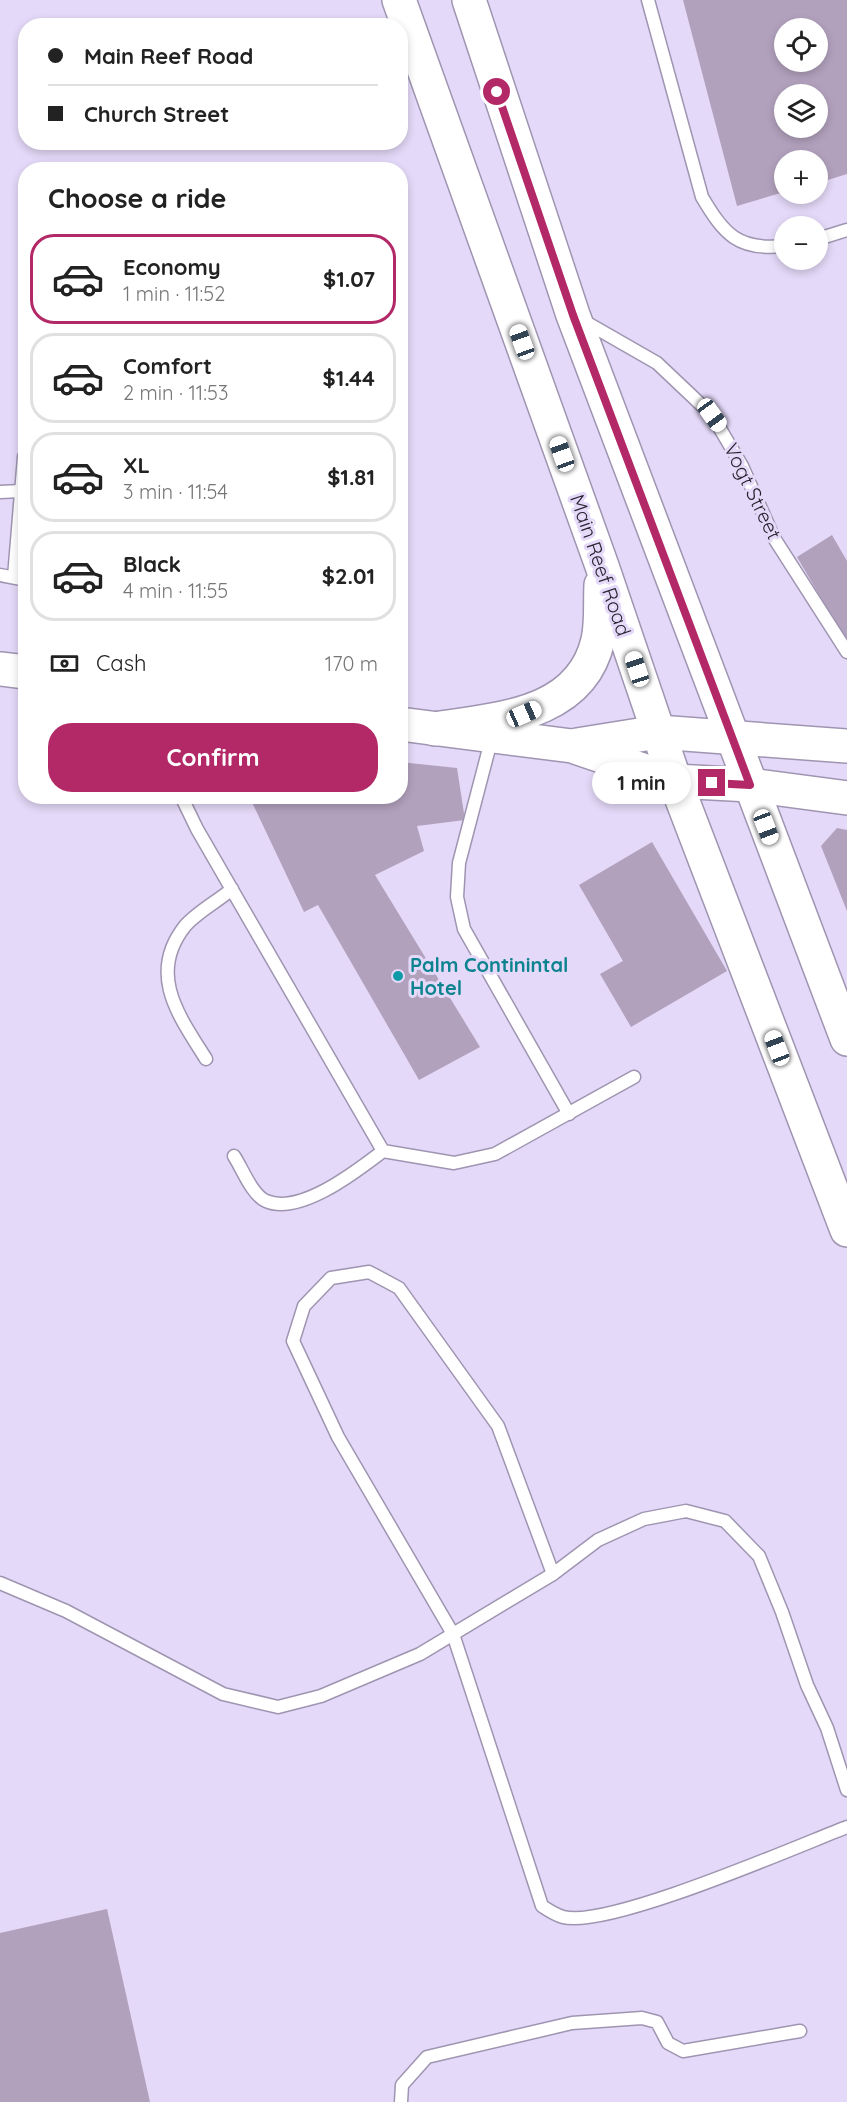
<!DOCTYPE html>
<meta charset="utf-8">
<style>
body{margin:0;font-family:Quicksand,sans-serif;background:#f2f2f2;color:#222;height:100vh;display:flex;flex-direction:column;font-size:22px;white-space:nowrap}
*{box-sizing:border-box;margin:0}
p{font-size:20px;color:#767676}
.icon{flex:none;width:33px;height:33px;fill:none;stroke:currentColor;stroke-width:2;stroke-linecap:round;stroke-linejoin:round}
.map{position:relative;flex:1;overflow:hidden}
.side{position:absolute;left:18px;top:162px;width:390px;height:642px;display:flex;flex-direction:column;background:#fff;border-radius:24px;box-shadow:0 3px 9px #0003}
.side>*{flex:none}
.hud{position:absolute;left:18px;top:18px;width:390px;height:132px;border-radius:24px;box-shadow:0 3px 9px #0003;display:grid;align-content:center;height:132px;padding:0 30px;background:#fff}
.buttons{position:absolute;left:774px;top:18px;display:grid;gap:12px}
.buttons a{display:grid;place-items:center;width:54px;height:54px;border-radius:50%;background:#fff;box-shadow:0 3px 9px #0003;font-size:30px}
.end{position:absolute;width:27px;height:27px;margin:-14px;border:8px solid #b32967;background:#fff;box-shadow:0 0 0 3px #fff}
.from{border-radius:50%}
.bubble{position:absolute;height:42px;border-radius:21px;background:#fff;box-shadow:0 3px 9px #0003;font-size:20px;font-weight:700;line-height:42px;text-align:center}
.car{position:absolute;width:18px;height:36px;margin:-18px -9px;border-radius:8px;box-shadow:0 0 4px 2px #0007;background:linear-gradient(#fff 24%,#345 0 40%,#fff 0 76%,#345 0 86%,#fff 0)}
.hud b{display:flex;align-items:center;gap:21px;height:57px;font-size:22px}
.hud b+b{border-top:2px solid #e0e0e0}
.hud i{width:15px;height:15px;background:#222}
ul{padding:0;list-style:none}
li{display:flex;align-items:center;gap:18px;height:90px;margin:0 12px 9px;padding:0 18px;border:3px solid #e0e0e0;border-radius:24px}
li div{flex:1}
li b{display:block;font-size:22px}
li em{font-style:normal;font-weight:700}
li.current{border-color:#b32967}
li>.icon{width:54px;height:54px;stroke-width:1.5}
h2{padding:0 30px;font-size:27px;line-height:72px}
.pay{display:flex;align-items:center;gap:15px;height:66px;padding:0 30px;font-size:22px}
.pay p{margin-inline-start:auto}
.primary-button{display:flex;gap:12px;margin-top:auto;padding:12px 30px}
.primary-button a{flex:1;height:69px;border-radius:24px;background:#b32967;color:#fff;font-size:24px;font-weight:700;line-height:69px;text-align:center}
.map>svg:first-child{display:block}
.building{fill:#b2a1bd;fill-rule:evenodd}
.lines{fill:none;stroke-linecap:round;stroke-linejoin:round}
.lane-casing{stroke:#9f95b1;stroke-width:15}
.secondary-casing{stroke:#9f95b1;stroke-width:36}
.primary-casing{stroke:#9f95b1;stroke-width:36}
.lane{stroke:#fff;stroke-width:12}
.secondary{stroke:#fff;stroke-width:33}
.primary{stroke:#fff;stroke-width:33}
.route{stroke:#b32967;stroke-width:8}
.culture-dot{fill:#0f9aa8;stroke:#e4d9f8;stroke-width:2}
.labels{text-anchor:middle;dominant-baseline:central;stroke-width:6;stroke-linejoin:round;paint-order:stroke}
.street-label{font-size:20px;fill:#282430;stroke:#e4d9f8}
.culture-label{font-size:20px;font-weight:bold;fill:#0d838f;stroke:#e4d9f8;text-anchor:start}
</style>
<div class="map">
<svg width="847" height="2102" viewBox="0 0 847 2102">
<rect width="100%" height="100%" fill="#e4d9f8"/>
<!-- building -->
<g class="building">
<path d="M683 0H847V174L818 183V160H784V192L737 206ZM784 28H818V62H784ZM784 94H818V128H784Z"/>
<path d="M832 535 847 561V643L797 557Z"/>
<path d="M400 762 457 768 465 820 417 826 424 851 375 875 480 1047 419 1080 318 905 304 912 249 796H400Z"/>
<path d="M837 828 847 830V911L821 846Z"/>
<path d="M652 842 727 971 631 1027 600 974 623 961 579 885Z"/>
<path d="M107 1909 150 2102H0V1933Z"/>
</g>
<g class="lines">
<!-- lane casing -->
<g class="lane-casing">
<g id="lane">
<path d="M648 0 702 197C724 234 738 251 784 246"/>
<path d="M818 239 847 230"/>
<path d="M582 320 657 363 712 415 742 466 774 538 847 652"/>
<path d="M0 492 21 491"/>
<path d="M0 575 26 580"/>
<path d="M14 577 24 457"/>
<path d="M492 737 459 863 457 897 464 929 569 1114"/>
<path d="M181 796 197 829 383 1151 454 1163 495 1154 634 1077"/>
<path d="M206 1059C179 1016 147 974 185 926 197 912 218 901 232 889"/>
<path d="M234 1156C242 1168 252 1195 266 1201 300 1216 358 1170 383 1151"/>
<path d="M553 1574 498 1426 399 1288 369 1272 331 1278 304 1306 293 1341 338 1437 453 1634 542 1906C548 1910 556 1915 563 1917 608 1929 795 1847 847 1827"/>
<path d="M0 1583 66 1611 223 1694 278 1707 321 1696 420 1654 553 1574 598 1540 644 1519 686 1511 725 1521 759 1556 782 1612 807 1685 827 1728 847 1790"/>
<path d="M401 2102 402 2085 427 2057 572 2023 642 2018 657 2022 668 2043 683 2051 800 2031"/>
</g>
</g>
<!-- secondary casing -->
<g class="secondary-casing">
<g id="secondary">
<path d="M0 669 26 672"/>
<path d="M400 724 572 746 675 781 750 785 847 798"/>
<path d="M577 745 658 732 847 746"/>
</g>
</g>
<!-- primary casing -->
<g class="primary-casing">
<g id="primary">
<path d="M399 0 602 566 675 781 847 1230"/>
<path d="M469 0 573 315 847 1039"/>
<path d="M435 729C497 719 581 716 598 640 602 623 600 602 601 585"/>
</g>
</g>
<!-- lane -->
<use href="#lane" class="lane"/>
<!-- secondary -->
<use href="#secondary" class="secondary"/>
<!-- primary -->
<use href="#primary" class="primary"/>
</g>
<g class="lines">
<!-- route -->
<path class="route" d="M497 92 573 315 750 785 712 783"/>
</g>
<!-- markers -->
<circle class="culture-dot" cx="398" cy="976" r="6"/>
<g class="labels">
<!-- street labels -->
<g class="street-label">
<text transform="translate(753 491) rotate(64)">Vogt Street</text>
<text transform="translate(601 565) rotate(71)">Main Reef Road</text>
</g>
<!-- culture labels -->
<g class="culture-label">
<text x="410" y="964">Palm Continintal<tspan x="410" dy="23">Hotel</tspan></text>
</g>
</g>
</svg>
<div class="buttons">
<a><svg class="icon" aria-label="locate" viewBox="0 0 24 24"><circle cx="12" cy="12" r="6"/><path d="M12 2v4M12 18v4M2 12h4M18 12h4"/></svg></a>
<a><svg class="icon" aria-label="layers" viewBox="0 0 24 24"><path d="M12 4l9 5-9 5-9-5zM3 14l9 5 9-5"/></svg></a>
<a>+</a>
<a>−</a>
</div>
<i class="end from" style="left:497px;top:92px"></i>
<i class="end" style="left:712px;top:783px"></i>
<div class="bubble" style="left:592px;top:762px;width:99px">1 min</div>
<i class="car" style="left:522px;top:342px;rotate:340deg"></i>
<i class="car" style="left:712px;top:415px;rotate:144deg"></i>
<i class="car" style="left:562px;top:454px;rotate:340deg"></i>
<i class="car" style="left:637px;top:669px;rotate:342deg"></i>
<i class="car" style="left:524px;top:714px;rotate:66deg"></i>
<i class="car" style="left:766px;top:827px;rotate:159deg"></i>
<i class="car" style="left:777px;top:1048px;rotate:339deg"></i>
<div class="hud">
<b><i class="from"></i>Main Reef Road</b>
<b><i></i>Church Street</b>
</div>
<section class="side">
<h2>Choose a ride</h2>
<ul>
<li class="current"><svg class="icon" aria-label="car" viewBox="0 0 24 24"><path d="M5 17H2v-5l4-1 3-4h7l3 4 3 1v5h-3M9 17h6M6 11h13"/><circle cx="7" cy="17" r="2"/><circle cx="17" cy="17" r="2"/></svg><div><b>Economy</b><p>1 min · 11:52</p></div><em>$1.07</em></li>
<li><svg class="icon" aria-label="car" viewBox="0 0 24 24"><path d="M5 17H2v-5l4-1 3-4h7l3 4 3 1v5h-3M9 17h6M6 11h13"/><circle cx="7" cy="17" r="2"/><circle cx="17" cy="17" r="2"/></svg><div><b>Comfort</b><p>2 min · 11:53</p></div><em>$1.44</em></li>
<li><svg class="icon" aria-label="car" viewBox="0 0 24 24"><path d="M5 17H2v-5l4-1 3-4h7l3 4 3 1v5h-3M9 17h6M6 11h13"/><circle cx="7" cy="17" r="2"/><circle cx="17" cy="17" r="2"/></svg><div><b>XL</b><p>3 min · 11:54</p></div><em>$1.81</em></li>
<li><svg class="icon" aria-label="car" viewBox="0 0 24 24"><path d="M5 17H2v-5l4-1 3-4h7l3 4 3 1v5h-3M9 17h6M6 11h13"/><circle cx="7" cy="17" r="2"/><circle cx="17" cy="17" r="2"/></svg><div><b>Black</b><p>4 min · 11:55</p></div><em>$2.01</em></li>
</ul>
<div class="pay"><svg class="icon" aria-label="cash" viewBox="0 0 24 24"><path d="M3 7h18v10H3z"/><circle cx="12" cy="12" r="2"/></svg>Cash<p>170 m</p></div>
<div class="primary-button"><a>Confirm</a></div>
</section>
</div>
